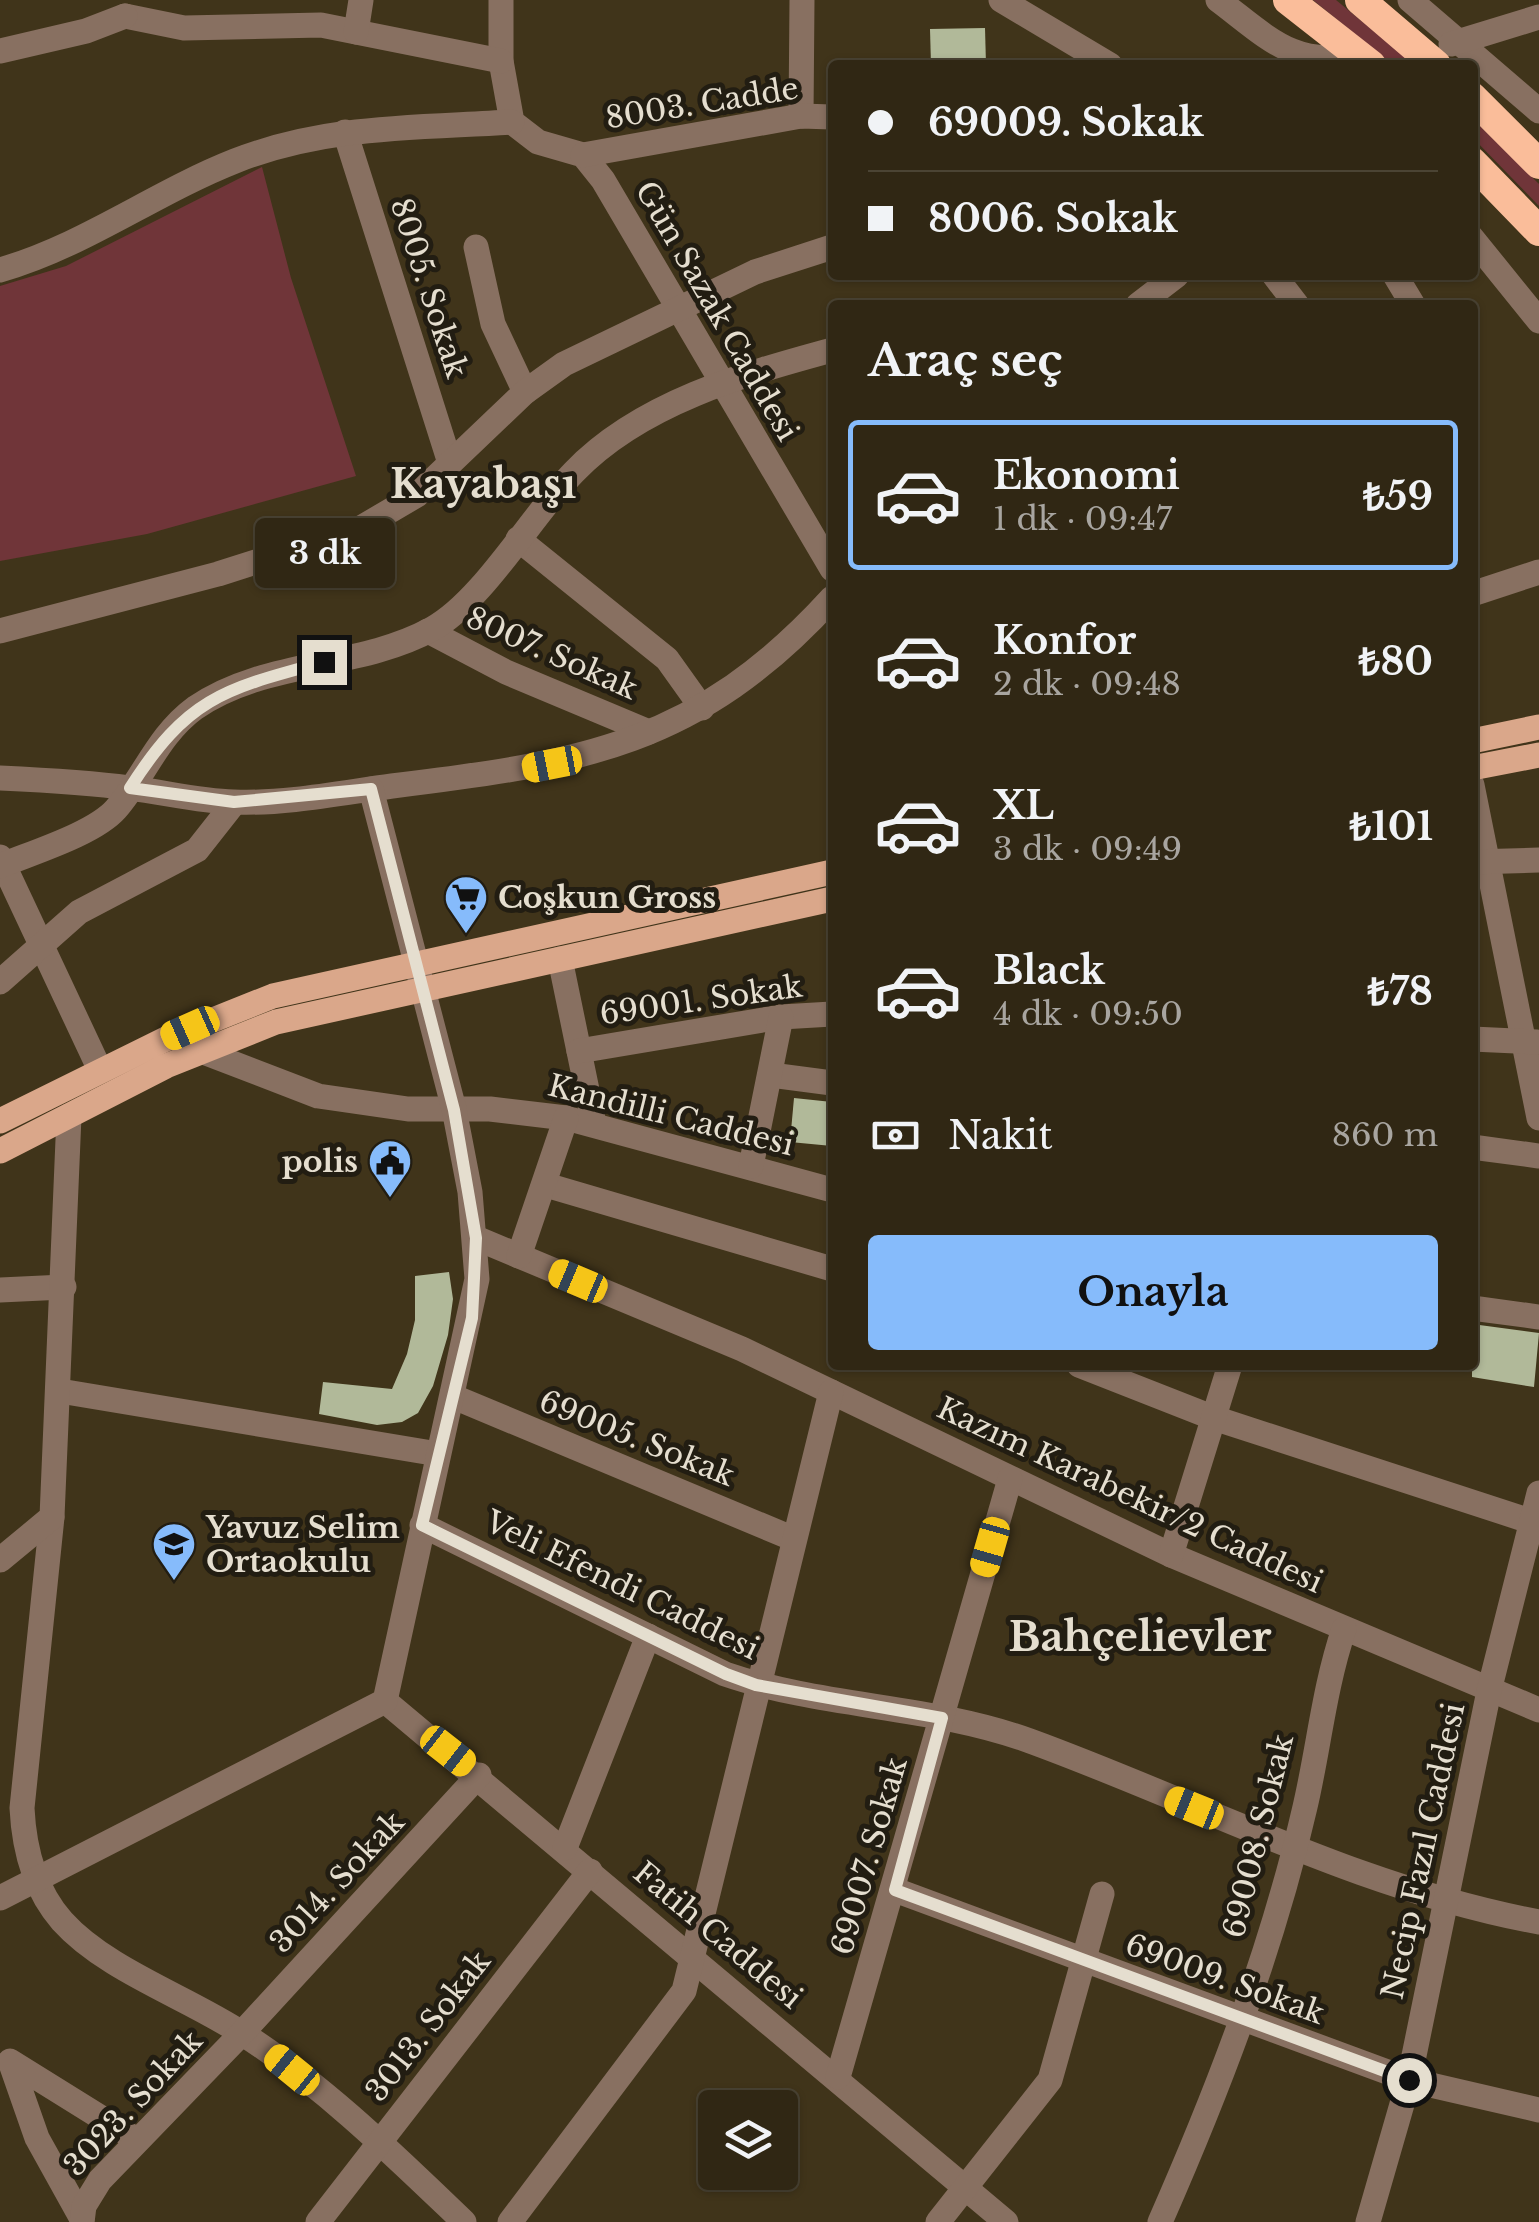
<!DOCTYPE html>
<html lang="tr">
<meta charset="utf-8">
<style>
body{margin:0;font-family:"Libre Baskerville",serif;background:#382f1d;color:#f1f3f6;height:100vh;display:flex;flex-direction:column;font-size:38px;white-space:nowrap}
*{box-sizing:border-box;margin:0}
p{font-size:32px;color:#a8a5a0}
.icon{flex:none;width:55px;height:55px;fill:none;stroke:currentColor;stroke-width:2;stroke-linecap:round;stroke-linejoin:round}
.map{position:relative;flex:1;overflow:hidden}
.side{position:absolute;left:828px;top:300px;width:650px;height:1070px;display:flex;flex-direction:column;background:#302714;border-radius:10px;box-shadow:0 2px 8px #0004,0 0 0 2px #4b4434}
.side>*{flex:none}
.hud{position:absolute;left:828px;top:60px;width:650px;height:220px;border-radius:10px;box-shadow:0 2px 8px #0004,0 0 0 2px #4b4434;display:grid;align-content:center;height:220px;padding:0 40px;background:#302714}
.fabs{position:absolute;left:698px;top:2090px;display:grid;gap:20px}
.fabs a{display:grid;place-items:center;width:100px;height:100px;border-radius:10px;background:#302714;box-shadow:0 2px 8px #0004,0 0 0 2px #4b4434;font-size:50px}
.end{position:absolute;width:45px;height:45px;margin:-22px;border:12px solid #e5decf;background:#111;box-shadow:0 0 0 5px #111}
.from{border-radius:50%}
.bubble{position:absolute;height:70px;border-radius:10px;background:#302714;box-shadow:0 2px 8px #0004,0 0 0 2px #4b4434;font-size:32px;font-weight:800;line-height:70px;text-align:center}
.car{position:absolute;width:30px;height:60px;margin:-30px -15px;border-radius:12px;box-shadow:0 0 8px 2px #0007;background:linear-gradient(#f5c518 24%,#345 0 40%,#f5c518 0 76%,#345 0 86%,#f5c518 0)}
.hud b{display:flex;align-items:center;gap:35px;height:95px;font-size:38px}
.hud b+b{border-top:2px solid #4b4434}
.hud i{width:25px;height:25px;background:#f1f3f6}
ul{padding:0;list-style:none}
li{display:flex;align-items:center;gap:30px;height:150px;margin:0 20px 15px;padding:0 20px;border:5px solid transparent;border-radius:10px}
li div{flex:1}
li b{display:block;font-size:38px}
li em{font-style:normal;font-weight:800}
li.on{border-color:#86bbfb}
li>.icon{width:90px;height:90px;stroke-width:1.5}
h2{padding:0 40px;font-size:45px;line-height:120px}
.pay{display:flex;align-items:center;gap:25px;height:110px;padding:0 40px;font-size:38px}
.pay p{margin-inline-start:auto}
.cta{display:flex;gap:20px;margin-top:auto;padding:20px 40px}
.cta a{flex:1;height:115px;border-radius:10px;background:#86bbfb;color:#111;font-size:40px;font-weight:800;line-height:115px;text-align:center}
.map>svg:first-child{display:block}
.green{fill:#703539}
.building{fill:#b1b999}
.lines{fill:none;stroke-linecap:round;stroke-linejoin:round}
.minor{stroke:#887061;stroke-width:25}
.major{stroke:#daa78a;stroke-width:25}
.highway{stroke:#fabd9a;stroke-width:30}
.route{stroke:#e5decf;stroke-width:12}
.labels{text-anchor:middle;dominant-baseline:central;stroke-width:10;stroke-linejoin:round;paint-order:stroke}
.street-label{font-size:30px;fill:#e5decf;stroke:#221d12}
.poi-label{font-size:30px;font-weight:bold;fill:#e5decf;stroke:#221d12;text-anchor:start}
.district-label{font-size:40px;font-weight:bold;fill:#e5decf;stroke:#221d12}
</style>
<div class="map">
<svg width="1539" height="2222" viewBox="0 0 1539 2222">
<rect width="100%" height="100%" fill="#40341a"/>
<!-- green -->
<g class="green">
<path d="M1313 0H1336L1415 65H1393Z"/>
<path d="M1472 118 1539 184V206L1473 138Z"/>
<path d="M262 167 291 278 356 476 147 534 0 561V286L66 266Z"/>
</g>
<!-- building -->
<g class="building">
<path d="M985 28 986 65H931L930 29Z"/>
<path d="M794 1098 832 1102V1146L790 1142Z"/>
<path d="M449 1272 453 1299 448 1335 433 1386 418 1413 402 1422 377 1425 319 1414 323 1382 392 1389 407 1354 415 1320V1276Z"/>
<path d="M1472 1324 1539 1333 1534 1387 1472 1377Z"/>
</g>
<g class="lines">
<!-- minor -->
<g class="minor">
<path d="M501 0V61L512 122 538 142 583 155 603 180 832 569"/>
<path d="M1001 0 1110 65"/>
<path d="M1218 0C1265 35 1296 71 1358 53"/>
<path d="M1410 0 1539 111"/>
<path d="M125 16 184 28 321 25 501 61"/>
<path d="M356 32 361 0"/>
<path d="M1451 44 1539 17"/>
<path d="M0 51 86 31 125 16"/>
<path d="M801 116 802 0"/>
<path d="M345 132 450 463"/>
<path d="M583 155 801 116 832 117"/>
<path d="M1472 238 1539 321"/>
<path d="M476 247 493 324 525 392"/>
<path d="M0 270C84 246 154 193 235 161 326 125 417 128 512 122"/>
<path d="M1274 275 1297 305"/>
<path d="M1395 275 1413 305"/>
<path d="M1138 305 1177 275"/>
<path d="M518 539 667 659 702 708"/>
<path d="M1472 594 1539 572"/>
<path d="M0 631 218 574 359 529 417 495 525 392 564 364 755 272 832 247"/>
<path d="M428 631 506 672 649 732"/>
<path d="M0 778C43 780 86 782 129 788 164 792 198 801 234 802 286 804 340 793 392 786 581 763 698 745 832 598"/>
<path d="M1472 785 1539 1118"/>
<path d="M0 857 100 1070"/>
<path d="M1472 862 1539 860"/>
<path d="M0 866C31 853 94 834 116 809 144 777 158 735 195 708 264 660 359 669 432 629 483 601 532 515 574 472 640 403 744 374 832 350"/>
<path d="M560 959 594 1124"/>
<path d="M0 982 79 912 197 850 234 803"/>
<path d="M1472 1039 1537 1042"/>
<path d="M201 1051 318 1096 408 1109H490L566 1118 832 1190"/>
<path d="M579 1051 781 1017 832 1014"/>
<path d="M771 1075 832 1083"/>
<path d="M1472 1147 1539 1156"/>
<path d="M751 1166 781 1017"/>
<path d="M546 1185 832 1269"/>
<path d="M476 1238 742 1349 1171 1555 1539 1710"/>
<path d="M519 1256 566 1118"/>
<path d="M0 1290 64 1287"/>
<path d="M1472 1308 1539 1317"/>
<path d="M1079 1365 1214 1418 1539 1524"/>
<path d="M60 1391 438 1454"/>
<path d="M454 1397 794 1539"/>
<path d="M52 1517 22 1808C24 1849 34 1889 62 1921 106 1970 187 1997 243 2034 324 2086 395 2156 464 2222"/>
<path d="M422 1525 725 1674C824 1708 932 1705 1030 1741 1200 1803 1360 1889 1539 1922"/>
<path d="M1171 1555 1230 1365"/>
<path d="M0 1560 52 1517 69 1116"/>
<path d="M385 1701 1006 2222"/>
<path d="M565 1848 648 1636"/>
<path d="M895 1890 1409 2080 1539 2110"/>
<path d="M0 1898 385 1701 477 1279 470 1192 454 1109 371 789"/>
<path d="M838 2077 1010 1479"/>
<path d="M82 2219 37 2138 10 2061 137 2140"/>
<path d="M82 2222 84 2206 100 2180 242 2033 479 1775"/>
<path d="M318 2222 590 1871"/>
<path d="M510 2222 684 1991 831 1392"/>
<path d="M938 2222 1050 2080 1102 1894"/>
<path d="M1160 2222C1219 2088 1272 1950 1305 1807 1319 1747 1324 1688 1344 1629"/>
<path d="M1368 2222 1409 2080 1489 1691 1539 1493"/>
</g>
<!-- major -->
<g class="major">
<path d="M1472 741 1539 727"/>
<path d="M1472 768 1539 755"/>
<path d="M0 1121 168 1038 273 996 832 872"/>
<path d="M0 1151 166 1066 276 1022 832 899"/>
</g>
<!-- highway -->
<g class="highway">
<path d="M1288 0 1371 65"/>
<path d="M1360 0 1436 65"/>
<path d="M1472 97 1539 164"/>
<path d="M1472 162 1539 231"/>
</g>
</g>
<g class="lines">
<!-- route -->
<path class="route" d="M324 662C224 689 188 697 130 788L234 802 371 789 454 1110 476 1238 472 1318 422 1525 726 1674 756 1685 942 1718 895 1890 1409 2080"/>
</g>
<!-- icons -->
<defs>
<g id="supermarket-pin" transform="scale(2.25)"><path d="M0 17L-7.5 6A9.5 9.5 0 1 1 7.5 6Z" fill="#86bbfb" stroke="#221d12"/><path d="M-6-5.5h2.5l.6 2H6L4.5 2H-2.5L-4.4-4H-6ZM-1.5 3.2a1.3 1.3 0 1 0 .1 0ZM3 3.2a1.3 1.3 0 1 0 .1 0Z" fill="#111"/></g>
<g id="civic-pin" transform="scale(2.25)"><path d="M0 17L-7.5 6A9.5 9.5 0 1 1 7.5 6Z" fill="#86bbfb" stroke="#221d12"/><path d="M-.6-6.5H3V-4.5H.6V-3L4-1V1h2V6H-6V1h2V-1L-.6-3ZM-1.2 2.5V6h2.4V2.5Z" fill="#111"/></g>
<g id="school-pin" transform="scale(2.25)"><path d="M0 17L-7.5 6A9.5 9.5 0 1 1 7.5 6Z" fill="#86bbfb" stroke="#221d12"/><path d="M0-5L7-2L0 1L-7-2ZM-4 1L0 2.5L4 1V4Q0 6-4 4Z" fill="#111"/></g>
</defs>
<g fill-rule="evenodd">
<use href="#supermarket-pin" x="466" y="897"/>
<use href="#civic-pin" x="390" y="1161"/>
<use href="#school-pin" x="174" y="1544"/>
</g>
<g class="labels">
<!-- street labels -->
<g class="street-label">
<text transform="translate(702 103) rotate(-9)">8003. Cadde</text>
<text transform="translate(429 288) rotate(72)">8005. Sokak</text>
<text transform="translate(717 311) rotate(60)">Gün Sazak Caddesi</text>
<text transform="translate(552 653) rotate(24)">8007. Sokak</text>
<text transform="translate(701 1000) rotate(-8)">69001. Sokak</text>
<text transform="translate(671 1115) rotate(14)">Kandilli Caddesi</text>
<text transform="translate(637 1438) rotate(22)">69005. Sokak</text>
<text transform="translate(1130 1495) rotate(25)">Kazım Karabekir/2 Caddesi</text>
<text transform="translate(622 1585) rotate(26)">Veli Efendi Caddesi</text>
<text transform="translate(1258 1836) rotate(-76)">69008. Sokak</text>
<text transform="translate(1423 1851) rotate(-78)">Necip Fazıl Caddesi</text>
<text transform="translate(869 1856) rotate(-74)">69007. Sokak</text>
<text transform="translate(337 1882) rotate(-47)">3014. Sokak</text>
<text transform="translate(718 1935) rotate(40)">Fatih Caddesi</text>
<text transform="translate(1225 1979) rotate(20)">69009. Sokak</text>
<text transform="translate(428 2026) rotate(-52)">3013. Sokak</text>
<text transform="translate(133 2103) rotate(-47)">3023. Sokak</text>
</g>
<!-- poi labels -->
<g class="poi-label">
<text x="498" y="897">Coşkun Gross</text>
<text x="358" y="1161" text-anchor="end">polis</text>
<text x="206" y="1527">Yavuz Selim<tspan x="206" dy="34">Ortaokulu</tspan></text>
</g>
<!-- district labels -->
<g class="district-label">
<text x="483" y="484">Kayabaşı</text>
<text x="1140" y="1637">Bahçelievler</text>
</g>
</g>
</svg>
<div class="fabs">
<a><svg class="icon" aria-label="layers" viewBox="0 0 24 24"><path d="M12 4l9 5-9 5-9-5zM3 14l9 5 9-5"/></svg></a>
</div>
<i class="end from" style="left:1409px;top:2080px"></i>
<i class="end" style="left:324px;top:662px"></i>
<div class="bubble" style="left:255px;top:518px;width:140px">3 dk</div>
<i class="car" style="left:552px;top:764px;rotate:259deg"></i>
<i class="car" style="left:190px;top:1028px;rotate:246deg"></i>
<i class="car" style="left:578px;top:1281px;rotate:293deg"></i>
<i class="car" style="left:990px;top:1547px;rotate:196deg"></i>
<i class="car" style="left:448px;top:1751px;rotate:128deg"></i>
<i class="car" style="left:1194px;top:1808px;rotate:292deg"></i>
<i class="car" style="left:292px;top:2070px;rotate:309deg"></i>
<div class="hud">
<b><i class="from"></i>69009. Sokak</b>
<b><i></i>8006. Sokak</b>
</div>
<section class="side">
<h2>Araç seç</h2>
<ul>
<li class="on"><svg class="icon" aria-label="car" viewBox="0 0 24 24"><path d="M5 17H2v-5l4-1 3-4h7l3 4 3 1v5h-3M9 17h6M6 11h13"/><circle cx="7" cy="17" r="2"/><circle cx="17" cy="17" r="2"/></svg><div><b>Ekonomi</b><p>1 dk · 09:47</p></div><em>₺59</em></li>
<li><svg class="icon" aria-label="car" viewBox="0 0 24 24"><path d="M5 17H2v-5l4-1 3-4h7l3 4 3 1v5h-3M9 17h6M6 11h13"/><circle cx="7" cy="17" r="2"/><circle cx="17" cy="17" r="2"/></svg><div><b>Konfor</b><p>2 dk · 09:48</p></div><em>₺80</em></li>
<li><svg class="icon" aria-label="car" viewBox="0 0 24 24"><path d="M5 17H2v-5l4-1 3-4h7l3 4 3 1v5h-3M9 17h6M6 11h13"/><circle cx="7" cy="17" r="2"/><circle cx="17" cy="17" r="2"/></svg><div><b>XL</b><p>3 dk · 09:49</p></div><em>₺101</em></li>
<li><svg class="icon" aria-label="car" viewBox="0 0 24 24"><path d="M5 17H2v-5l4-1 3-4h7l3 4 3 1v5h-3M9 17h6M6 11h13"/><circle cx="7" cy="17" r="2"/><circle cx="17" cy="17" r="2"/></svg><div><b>Black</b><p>4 dk · 09:50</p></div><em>₺78</em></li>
</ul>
<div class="pay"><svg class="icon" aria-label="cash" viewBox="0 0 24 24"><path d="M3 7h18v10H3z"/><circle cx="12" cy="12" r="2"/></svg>Nakit<p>860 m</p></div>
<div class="cta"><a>Onayla</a></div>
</section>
</div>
